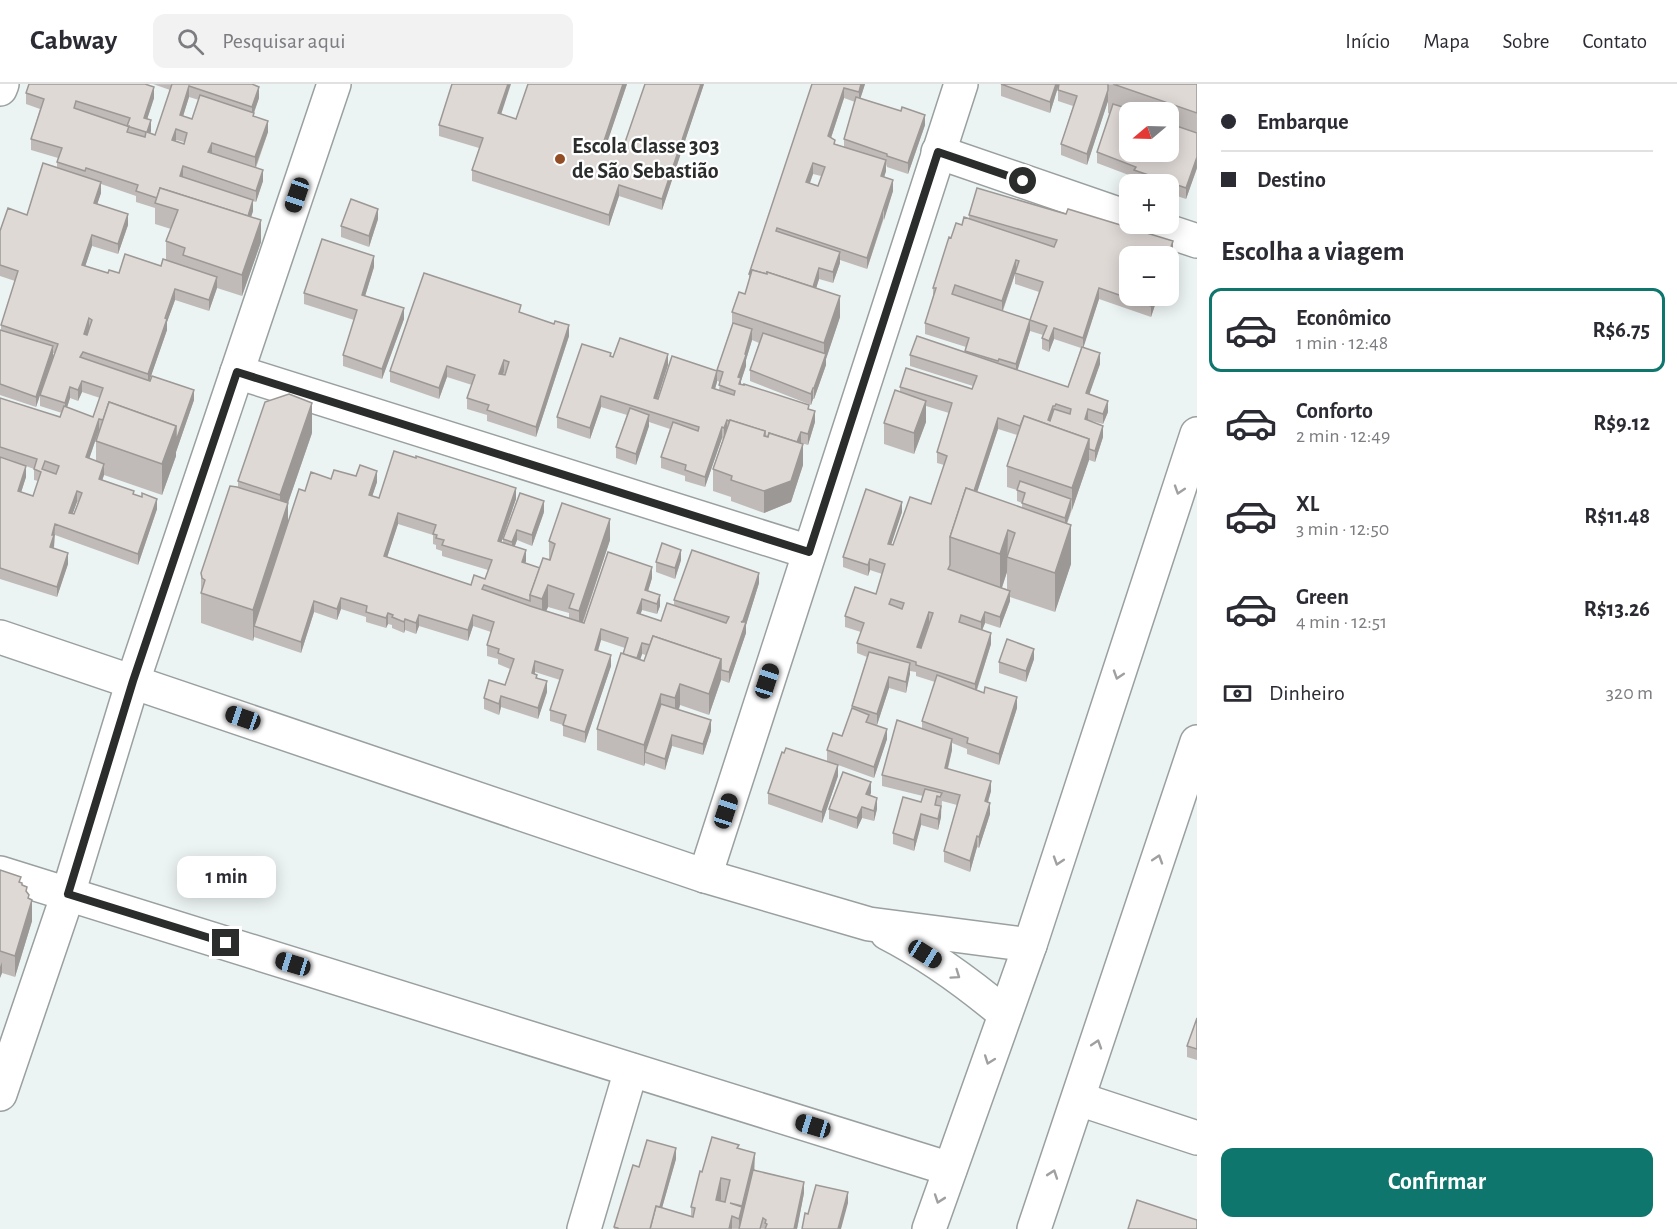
<!DOCTYPE html>
<html lang="pt">
<meta charset="utf-8">
<style>
body{margin:0;font-family:"Alegreya Sans",sans-serif;background:#f2f2f3;color:#2b2b33;height:100vh;display:flex;flex-direction:column;font-size:22px;white-space:nowrap}
*{box-sizing:border-box;margin:0}
p{font-size:20px;color:#7c7c81}
.icon{flex:none;width:33px;height:33px;fill:none;stroke:currentColor;stroke-width:2;stroke-linecap:round;stroke-linejoin:round}
.map{position:relative;flex:1;overflow:hidden}
.sheet{display:flex;flex-direction:column;background:#fff;width:480px}
.sheet>*{flex:none}
.banner{display:grid;align-content:center;height:132px;padding:0 24px;background:#fff}
.needle{width:39px;rotate:251deg}
.tools{position:absolute;left:1119px;top:18px;display:grid;gap:12px}
.tools a{display:grid;place-items:center;width:60px;height:60px;border-radius:12px;background:#fff;box-shadow:0 3px 15px #0003;font-size:30px}
.end{position:absolute;width:27px;height:27px;margin:-14px;border:8px solid #2b2d2d;background:#fff;box-shadow:0 0 0 3px #fff}
.from{border-radius:50%}
.bubble{position:absolute;height:42px;border-radius:12px;background:#fff;box-shadow:0 3px 15px #0003;font-size:20px;font-weight:600;line-height:42px;text-align:center}
.car{position:absolute;width:18px;height:36px;margin:-18px -9px;border-radius:8px;box-shadow:0 0 4px 2px #0007;background:linear-gradient(#222 24%,#8ab4d8 0 40%,#222 0 76%,#8ab4d8 0 86%,#222 0)}
.banner b{display:flex;align-items:center;gap:21px;height:57px;font-size:22px}
.banner b+b{border-top:2px solid #e1e1e2}
.banner i{width:15px;height:15px;background:#2b2b33}
ul{padding:0;list-style:none}
li{display:flex;align-items:center;gap:18px;height:84px;margin:0 12px 9px;padding:0 12px;border:3px solid transparent;border-radius:12px}
li div{flex:1}
li b{display:block;font-size:22px}
li em{font-style:normal;font-weight:600}
li.on{border-color:#0f766e}
li>.icon{width:54px;height:54px;stroke-width:1.5}
h2{padding:0 24px;font-size:27px;line-height:72px}
.pay{display:flex;align-items:center;gap:15px;height:66px;padding:0 24px;font-size:22px}
.pay p{margin-inline-start:auto}
.action{display:flex;gap:12px;margin-top:auto;padding:12px 24px}
.action a{flex:1;height:69px;border-radius:12px;background:#0f766e;color:#fff;font-size:24px;font-weight:600;line-height:69px;text-align:center}
header{display:flex;align-items:center;gap:36px;box-sizing:border-box;height:84px;padding:0 30px;background:#fff;border-bottom:2px solid #e1e1e2}
header strong{font-size:28px}
nav{display:flex;gap:33px;margin-inline-start:auto;font-size:21px}
.search{width:420px;height:54px;background:#f2f2f3;display:flex;align-items:center;gap:15px;box-sizing:border-box;padding:0 21px;border-radius:12px;color:#7c7c81;font-size:22px}
main{display:flex;flex:1;min-height:0}
.map>svg:first-child{display:block}
.lines{fill:none;stroke-linecap:round;stroke-linejoin:round}
.minor-casing{stroke:#99a09f;stroke-width:36}
.minor{stroke:#fff;stroke-width:33}
.wall{fill:#c0bbb8;fill-rule:evenodd}
.shaded-wall{fill:#9c9896}
.building{fill:#dfd9d6;stroke:#9c9896;stroke-width:1.5;fill-rule:evenodd}
.oneway{stroke:#a0a0a0}
.route{stroke:#2b2d2d;stroke-width:8}
.poi-dot{fill:#934d24;stroke:#fff;stroke-width:2}
.labels{text-anchor:middle;dominant-baseline:central;stroke-width:4.5;stroke-linejoin:round;paint-order:stroke}
.poi-label{font-size:22px;font-weight:bold;fill:#2b2d2d;stroke:#fff;text-anchor:start}
</style>
<header>
<strong>Cabway</strong>
<div class="search"><svg class="icon" aria-label="search" viewBox="0 0 24 24"><circle cx="10" cy="10" r="6"/><path d="M15 15l6 6"/></svg>Pesquisar aqui</div>
<nav><a>Início</a><a>Mapa</a><a>Sobre</a><a>Contato</a></nav>
</header>
<main>
<div class="map">
<svg width="1197" height="1145" viewBox="0 0 1197 1145">
<rect width="100%" height="100%" fill="#ecf4f3"/>
<g class="lines">
<!-- minor casing -->
<g class="minor-casing">
<g id="minor">
<path d="M0 5 2 0"/>
<path d="M938 68 1130 134"/>
<path d="M1146 140 1197 157"/>
<path d="M237 288 809 468"/>
<path d="M0 553 705 792 869 840 1030 861"/>
<path d="M0 789 950 1085"/>
<path d="M705 792 961 0"/>
<path d="M887 849C930 871 968 899 1005 930"/>
<path d="M0 1010 68 810 133 597 334 0"/>
<path d="M1079 1015 1197 1054"/>
<path d="M584 1145 631 986"/>
<path d="M929 1145 1030 861 1197 350"/>
<path d="M1034 1145 1197 658"/>
</g>
</g>
<!-- minor -->
<use href="#minor" class="minor"/>
</g>
<!-- wall -->
<g class="wall">
<path d="M153 0H252L259 14 254 29V33L268 48 256 84 263 97 256 118 253 117V127L251 133 261 158 242 212 217 204 209 227 175 216 167 238V246L149 297 194 316 176 368V372L162 411 104 391 102 396 134 410 157 425 138 481 55 451 54 464 68 480 57 513 0 495V314L60 333 62 329 40 322V311L54 269H53V273L36 323 0 311V246H1V241L15 197 0 192V147L27 131 57 84V78L58 74 31 66V55L40 25 26 20V9L154 14 147 35 151 47 150 49 155 51 170 6ZM189 13 199 16 192 35 183 32ZM176 56 184 58V60L175 57ZM101 100 136 112V118L155 124V140L171 145 166 157V176L161 182 119 189H108L85 182 92 162 118 170 128 141 97 120 101 109ZM82 308 100 314 93 333 67 323 70 314 78 317ZM99 346 96 357V377L89 375ZM26 382 34 385V396L38 397 33 412 21 408 26 393ZM77 418H78L74 430H72Z"/>
<path d="M627 0 605 64 621 70 645 0H704L662 126 619 112 609 142 472 97V86L479 64 439 52V41L501 30 516 35Z"/>
<path d="M812 0H865L860 15 925 41 908 90 887 83 886 80V87L884 93 893 107 867 185 840 176V179L833 199 819 195 816 204 840 233 826 275V281L814 315H813L811 321 750 297V286L759 259 752 256 746 276V282L741 297V300L809 326 815 338 808 361 801 359 803 381 791 418 764 429 731 417V413L713 407V385L723 355 722 354 705 403 685 397V392L661 384V373L670 345 649 338V342L636 381 616 374V363L627 331 601 323 590 355 557 344V333L611 273 668 281 657 315H658L717 286 732 241V228L745 210 749 197V190ZM844 14 855 18 844 55V63L835 60 831 54ZM813 90 821 92 818 102 810 99ZM717 297 720 298 719 306 715 305Z"/>
<path d="M1001 0H1059L1050 29 1001 12Z"/>
<path d="M1059 0H1197V84L1186 115 1168 109V100H1144L1134 97V93L1097 79V68L1110 30 1108 29V17L1087 81 1061 71V60L1073 22 1058 17V6ZM1130 28H1168V68Z"/>
<path d="M969 131 1173 168 1151 233 1099 215 1083 263 1100 280 1089 310 1108 328 1103 340 1088 336 1103 353 1095 378 1089 376 1067 440 1071 480 1055 528 1010 513V517L1000 544 985 539 982 546 991 560 977 606 1017 624 999 681 967 670V665L952 659V666L948 685 991 707 988 718 990 730 979 764 977 763 970 788 944 778V767L957 721 942 717 941 733 938 746 921 741 914 767 893 760V749L921 718 923 712 882 702V691L922 644V637L935 598 916 592V588L910 587 906 609 889 604 877 641 887 655 874 694 827 677V666L842 652 852 624 867 573 857 569V559L861 548 845 543V532L876 510 882 490 870 486 868 492 843 483V473L902 428 891 461H893L931 420 944 381 937 379V368L949 329 926 322V338L914 370 884 360V339L900 307V303L972 305 973 302 910 282V271L965 268 966 263 925 250V239L933 214V204L951 154 962 141 969 134ZM1015 190V200L1039 208 1030 236 1003 227ZM1030 247 1043 251 1042 254V265L1049 268 1054 255 1081 264 1068 303 1017 286ZM998 345 1017 351 1007 382V403L1017 406V417L1022 419V424L977 408ZM1007 488V505L1002 504Z"/>
<path d="M378 135 369 163 341 153V142Z"/>
<path d="M374 183 365 212 404 235 382 295 343 282V271L354 236 304 220V209Z"/>
<path d="M521 229 569 252 536 353 487 337V331L467 325V314L472 301 447 293 439 315 390 298V287Z"/>
<path d="M312 349 288 419V439L305 407 331 395 377 398 372 412 379 414 516 415 501 458 503 459V455L544 428 532 462 517 456 515 462 526 477 525 479 540 484 549 475V457L610 456 583 539H584L652 494 648 507 660 522 657 530 642 526 640 530 661 537 674 522V516L759 499 746 541V549L729 599 721 596 709 631 680 621 679 626 711 647 703 671 672 662 665 686 645 679 644 682 597 666V645L625 564 601 556 598 567 611 582 585 659 563 652V641L550 637V626L560 596 535 588V590L547 608 538 635 501 623 499 631 484 625V614L505 601 510 585 498 580V575L487 572V561L491 548 473 542 468 557 419 542 416 550 405 546 404 549 392 544V541L388 540 386 544 366 538V533L341 525 337 536 314 528 301 569 254 553 253 557 201 539V489L238 403V397ZM398 440 433 451V460L436 461V465L442 467V472L488 486 485 495 471 501 387 473ZM548 523 569 529V534L546 527ZM642 570 646 571 644 577 640 576Z"/>
<path d="M681 476 675 495 656 488V478Z"/>
<path d="M1034 575 1026 598 999 589V578Z"/>
<path d="M838 692 822 739 768 720V709Z"/>
<path d="M871 709 870 711 877 725 874 737 862 734 857 745 829 735V725Z"/>
<path d="M0 786 21 798 27 808 29 815 32 837 15 893 2 889 0 894Z"/>
<path d="M1197 934V976L1187 973V962Z"/>
<path d="M739 1065 755 1086 804 1109 797 1145H614V1143L639 1083 676 1075 662 1124 691 1132V1123L702 1088Z"/>
</g>
<!-- shaded-wall -->
<g class="shaded-wall">
<path d="M508 0H511L498 40V29Z"/>
<path d="M623 0H627L602 74V63Z"/>
<path d="M701 0H704L662 126V115Z"/>
<path d="M861 0H865L859 19V8Z"/>
<path d="M1056 0H1059L1050 29V18Z"/>
<path d="M189 2V13L180 42V31Z"/>
<path d="M154 3V14L144 45V34Z"/>
<path d="M259 3V14L252 34V23Z"/>
<path d="M844 4V14L828 63V52Z"/>
<path d="M1108 6V17L1087 81V70Z"/>
<path d="M925 31V41L908 90V79Z"/>
<path d="M151 36V47L147 59V48Z"/>
<path d="M268 37V48L255 84V73Z"/>
<path d="M176 45V56L172 67V56Z"/>
<path d="M212 59V70L208 68Z"/>
<path d="M1197 73V84L1186 115V104Z"/>
<path d="M886 76V87L881 103V92Z"/>
<path d="M813 79V90L806 109V98Z"/>
<path d="M183 82V93L180 92Z"/>
<path d="M263 86V97L256 118V107Z"/>
<path d="M893 96V107L884 136V125Z"/>
<path d="M101 98V109L94 130V119Z"/>
<path d="M619 101V112L609 142V131Z"/>
<path d="M253 116V127L245 152V141Z"/>
<path d="M883 124V135L867 185V174Z"/>
<path d="M378 125V135L369 163V152Z"/>
<path d="M128 130V141L118 170V160Z"/>
<path d="M261 136V158L242 212V191Z"/>
<path d="M92 151V162L82 192V181Z"/>
<path d="M1173 157V168L1168 180V172Z"/>
<path d="M840 168V179L833 199V188Z"/>
<path d="M374 172V183L362 222V211Z"/>
<path d="M1016 176V187L1002 228V217Z"/>
<path d="M819 184V195L811 221V210Z"/>
<path d="M217 193V204L209 227V216Z"/>
<path d="M1099 204V215L1083 265V254Z"/>
<path d="M175 205V216L167 238V246L148 301V290Z"/>
<path d="M840 212V233L826 275V281L814 315V304L824 275V259Z"/>
<path d="M1155 212H1158L1151 233V222Z"/>
<path d="M404 224V235L382 295V285Z"/>
<path d="M89 234V245L84 261V250Z"/>
<path d="M1030 236V247L1016 291V280Z"/>
<path d="M569 241V252L536 353V343Z"/>
<path d="M1054 244V255L1049 268V257Z"/>
<path d="M752 245V256L746 276V282L741 297V305L738 304V293Z"/>
<path d="M53 262V273L36 323V313Z"/>
<path d="M1100 269V280L1086 320V309Z"/>
<path d="M668 270V281L654 325V314Z"/>
<path d="M504 276V287L499 301V290Z"/>
<path d="M447 282V293L439 315V304Z"/>
<path d="M717 287V298L712 315V304Z"/>
<path d="M82 297V308L78 317V306Z"/>
<path d="M70 303V314L65 330V319Z"/>
<path d="M813 304V315L811 321V310Z"/>
<path d="M194 306V316L176 368V372L162 411V380L176 342Z"/>
<path d="M601 312V323L590 355V344Z"/>
<path d="M926 317V338L914 370V349Z"/>
<path d="M1108 317V328L1103 340V330Z"/>
<path d="M312 319V349L280 442V411Z"/>
<path d="M1053 322V332L1048 347V336Z"/>
<path d="M1088 325V336L1085 346V335Z"/>
<path d="M815 327V338L808 361V350Z"/>
<path d="M649 331V342L636 381V370Z"/>
<path d="M998 334V345L961 457 958 456Z"/>
<path d="M99 335V346L86 384V373Z"/>
<path d="M727 336V347L724 355V344Z"/>
<path d="M1103 342V353L1095 378V367Z"/>
<path d="M722 343V354L705 403V393Z"/>
<path d="M801 348V359L796 374V363Z"/>
<path d="M1089 355V376L1072 426V404Z"/>
<path d="M803 360V381L791 418 764 429V407Z"/>
<path d="M104 380V391L99 406V395Z"/>
<path d="M26 382V393L18 418V407Z"/>
<path d="M377 387V398L369 422V411Z"/>
<path d="M516 404V415L498 468V457Z"/>
<path d="M77 407V418L69 440V429Z"/>
<path d="M157 415V425L138 481V470Z"/>
<path d="M1071 415V426L1065 445V434Z"/>
<path d="M544 417V428L532 462V451Z"/>
<path d="M902 418V428L888 470V460Z"/>
<path d="M288 419V450L254 542V553L253 557V526Z"/>
<path d="M398 429V440L384 483V472Z"/>
<path d="M610 435V456L579 549V527Z"/>
<path d="M55 440 54 462 50 474V463L52 451Z"/>
<path d="M1071 441V480L1055 528V489Z"/>
<path d="M517 446V456L512 469V458Z"/>
<path d="M1008 446 1007 488 1000 509V470Z"/>
<path d="M526 466V477L522 489V478Z"/>
<path d="M681 466V476L675 495V484Z"/>
<path d="M68 469V480L57 513V503Z"/>
<path d="M870 475V486L868 492V481Z"/>
<path d="M652 483V494L645 517V506Z"/>
<path d="M759 489V499L746 541V549L729 599V588L741 538Z"/>
<path d="M548 501V523L542 536V515Z"/>
<path d="M1010 507V517L1000 544V533Z"/>
<path d="M660 511V522L657 530V520Z"/>
<path d="M341 514V525L337 536V525Z"/>
<path d="M642 515V526L637 540V529Z"/>
<path d="M314 517V528L301 569V558Z"/>
<path d="M929 528V539L917 574V563Z"/>
<path d="M985 528V539L981 549V538Z"/>
<path d="M388 529V540L386 544V534Z"/>
<path d="M419 531V542L416 550V539Z"/>
<path d="M473 531V542L468 557V546Z"/>
<path d="M405 535V546L404 549V538Z"/>
<path d="M601 545V556L595 577V566Z"/>
<path d="M991 549V560L975 611V600Z"/>
<path d="M642 559V570L637 585V574Z"/>
<path d="M1034 565V575L1026 598V587Z"/>
<path d="M611 571V582L585 659V648Z"/>
<path d="M721 575V596L709 631V610Z"/>
<path d="M535 577V588L532 600V589Z"/>
<path d="M910 579V590L906 609V598Z"/>
<path d="M889 593V604L877 641V630Z"/>
<path d="M547 597V608L538 635V624Z"/>
<path d="M680 600V621L675 635V614Z"/>
<path d="M661 610V631L645 668V679L644 682V661Z"/>
<path d="M501 612V623L499 631V620Z"/>
<path d="M1017 613V624L999 681V670Z"/>
<path d="M711 636V647L703 671V660Z"/>
<path d="M887 645V655L874 694V683Z"/>
<path d="M672 651V662L665 686V675Z"/>
<path d="M952 655V666L945 695V684Z"/>
<path d="M838 681V692L822 739V728Z"/>
<path d="M991 697V707L985 728V717Z"/>
<path d="M871 698V709L866 721V710Z"/>
<path d="M877 714V725L874 737V727Z"/>
<path d="M990 719V730L979 764V753Z"/>
<path d="M941 722V733L938 746V735Z"/>
<path d="M862 723V734L857 745V734Z"/>
<path d="M921 730V741L914 767V756Z"/>
<path d="M977 752V763L970 788V777Z"/>
<path d="M29 811V824L32 816V837L15 893V872Z"/>
<path d="M2 878V889L0 894V883Z"/>
<path d="M676 1064V1075L656 1145H653Z"/>
<path d="M755 1069 754 1094 742 1143V1122Z"/>
<path d="M721 1094V1115L716 1137V1116Z"/>
<path d="M804 1098V1109L797 1145H794Z"/>
<path d="M848 1108V1119L841 1145H838Z"/>
<path d="M742 1123V1145H739V1135Z"/>
<path d="M732 1132V1145H729Z"/>
</g>
<!-- building -->
<g class="building">
<path d="M29 0H145L154 3 144 34 151 36 147 48 155 51 172 0H252L259 3 252 23 189 2 180 31 192 35 200 11 254 29 253 32 268 37 255 73 212 59 208 68 263 86 256 107 183 82 180 92 253 116 248 132 160 104 157 114 136 107 138 101 86 84 85 87 57 78 62 64 31 55 44 15 26 9ZM76 17 130 34 127 42 74 24ZM127 42 146 48 145 53 127 48 129 42ZM176 45 187 49 184 60 172 56Z"/>
<path d="M452 0H508L498 29 516 35 528 0H623L602 63 621 70 645 0H701L662 115 619 101 609 131 472 86 483 54 439 41Z"/>
<path d="M812 0H861L859 8 844 4 828 52 835 56 834 60 886 76 881 92 893 96 867 174 777 144 776 147 840 168 833 188 819 184 813 203 767 188V190L752 186 750 190H749ZM813 79 825 83 818 102 806 98Z"/>
<path d="M1001 0H1056L1050 18Z"/>
<path d="M1059 0H1108V6L1087 70 1061 60 1077 12 1058 6Z"/>
<path d="M1113 0H1197V29Z"/>
<path d="M856 13 901 27 902 23 925 31 908 79 887 72V70L844 55Z"/>
<path d="M1113 20 1139 28H1130V68H1168V39L1197 49V73L1186 104 1134 86 1136 83 1097 68Z"/>
<path d="M43 79 101 98 94 119 128 130 118 160 92 151 82 181 108 189 109 186 119 189 125 170 161 182 163 175 217 193 209 216 175 205 165 234 167 235 148 290 83 268 80 273 150 297 152 292 194 306 176 357V342L109 318 103 336 99 335 86 373 104 380 99 395 134 407 133 410 142 413V409L157 415 138 470 55 440 52 451H54L50 463 68 469 57 503 0 484V373L26 382 18 407 33 412 41 388 34 385 37 375 0 363V314L60 333 64 322 93 333 103 304 82 297 78 306 70 303 65 319 40 311 58 260 1 241 18 187 0 181V147L8 124 27 131ZM89 234 92 236 87 251 84 250ZM45 377 59 382 56 390 42 385ZM77 407 82 409 74 430 69 429Z"/>
<path d="M160 104 261 136 242 191 183 171 185 164 166 157 178 126 155 119Z"/>
<path d="M977 104 1066 130 1068 125 1173 157 1168 172H1130V212H1155L1151 222 1099 204 1083 254 1054 244 1049 257 1042 254 1047 242 1030 236 1043 198 1015 189 1019 177 1016 176 1002 217 955 201 952 210 1030 236 1016 280 999 275 998 277 965 267 969 254 925 239 936 204H933L949 153 951 154 956 139 962 141 964 133 1054 163 1057 156 969 131Z"/>
<path d="M351 115 378 125 369 152 341 142Z"/>
<path d="M322 155 374 172 362 211 404 224 382 285 343 271 357 226 304 209Z"/>
<path d="M752 186 767 190V188L840 212 824 259 732 228 739 208 745 210Z"/>
<path d="M424 189 521 221 519 228 554 240 555 237 569 241 536 343 487 326 489 321 467 314 475 291 447 282 439 304 390 287ZM504 276 509 278 505 291 499 290Z"/>
<path d="M733 239 752 245 745 270 746 271 738 293 741 294 739 300 744 301V300L809 321 808 325 815 327 808 350 801 348 797 358 769 349 768 353 765 352V347L730 336 729 337 727 336 724 344 722 343 705 393 685 386 686 381 661 373 673 338 698 347 699 343 601 312 590 344 557 333 582 260 611 269 610 272 613 273 620 254 668 270 654 314 658 315 672 272 717 287 712 304 734 311 735 307 719 301 723 288 717 286Z"/>
<path d="M0 246 53 262 36 313 0 300Z"/>
<path d="M763 249 826 270 814 304H813L811 310 750 286Z"/>
<path d="M917 252 1068 303 1082 263 1100 269 1086 309 1108 317 1103 330 1088 325 1085 335 1103 342 1095 367 1089 365V355L1024 332 1020 342 998 334 974 407 966 404 950 453V481L948 485 1010 507 1000 533 985 528 981 538 961 531 959 538 991 549 975 600 916 581V578L857 559 864 539 845 532 855 503 876 510 885 480 870 475 868 481 843 473 866 405 902 418 888 460 893 461 910 413 931 420 947 372 937 368 952 319 900 303 906 284 972 305 977 292 910 271ZM1056 320 1071 325 1070 330 1054 325 1050 337 1048 336 1053 322H1055ZM891 515 904 519 902 525 889 520ZM929 528 933 529 921 564 917 563Z"/>
<path d="M895 306 926 317 914 349 884 339Z"/>
<path d="M289 310 312 319 280 411 238 397 265 318Z"/>
<path d="M109 318 176 342 162 380 96 357Z"/>
<path d="M630 324 649 331 636 370 616 363Z"/>
<path d="M1024 332 1089 355 1072 404 1007 382Z"/>
<path d="M730 336 765 347 764 352 768 353 769 349 803 360 791 397 764 407 731 396 732 392 713 385Z"/>
<path d="M394 367 416 374V372L516 404 498 457 526 466 522 478 540 484 530 511V517L484 501 482 505 530 522 584 539 608 468 652 483 645 506 660 511 657 520 642 515 637 529 661 537 667 519 726 539 729 533 674 516 692 466 759 489 743 537 741 538H746L729 588 721 586V575L653 552 650 561 642 559 637 574 623 570 628 554 601 545 595 566 611 571 585 648 563 641 566 631 550 626 563 586 535 577 532 589 537 591 536 594 547 597 538 624 501 612 499 620 484 614 489 596 505 601 514 575 498 569 499 565 487 561 494 538 473 531 468 546 419 531 416 539 405 535 404 538 392 533 393 531 388 529 386 534 366 528 367 522 341 514 337 525 314 517 301 558 254 542 299 405 305 407 311 388 331 395 334 386 356 392 360 381 377 387 369 411 379 414ZM398 429 436 441 433 450 437 451 436 454 444 456 442 461 492 476 485 495 474 491 471 501 384 472Z"/>
<path d="M1020 397 1071 415 1065 434 1022 419 1025 409 1017 406Z"/>
<path d="M230 402 237 403 288 419 253 526 201 509 205 496 202 494 201 489Z"/>
<path d="M966 404 1071 441 1055 489 1007 473 1015 449 1008 446 1000 470 950 453Z"/>
<path d="M520 409 544 417 532 451 517 446 512 458 503 455Z"/>
<path d="M562 419 610 435 579 527 569 524 574 510 548 501 542 515 530 511 543 474 550 476 555 460 549 457Z"/>
<path d="M662 459 681 466 675 484 656 478Z"/>
<path d="M653 552 721 575 709 610 680 600 675 614 661 610 644 661 597 645 621 569 644 577Z"/>
<path d="M1007 555 1034 565 1026 587 999 578Z"/>
<path d="M869 568 910 579 906 598 889 593 877 630 852 622Z"/>
<path d="M937 591 984 609 985 603 1017 613 999 670 967 659 968 654 922 637Z"/>
<path d="M661 620 711 636 703 660 672 651 665 675 645 668Z"/>
<path d="M852 624 869 631 866 638 887 645 874 683 827 666 833 649 842 652Z"/>
<path d="M897 636 952 655 945 684 991 697 985 717 990 719 979 753 977 752 970 777 944 767 960 711 882 691Z"/>
<path d="M786 664 838 681 822 728 768 709 782 668 784 669Z"/>
<path d="M843 688 871 698 866 710 877 714 874 727 862 723 857 734 829 725Z"/>
<path d="M925 705 942 709 940 713 937 712 935 721 941 722 938 735 921 730 914 756 893 749 903 713 921 718Z"/>
<path d="M0 786 21 793 19 798 22 799V801L27 803 26 807 29 811 28 814 32 816 15 872 0 867Z"/>
<path d="M1197 934V965L1187 962Z"/>
<path d="M712 1053 739 1061 737 1064 755 1069 742 1122 730 1119 742 1123 739 1135 732 1132 729 1145H650L656 1122 693 1133 695 1124 691 1123 700 1087 702 1088ZM721 1094 730 1096 725 1118 716 1116Z"/>
<path d="M647 1056 676 1064 660 1123 656 1122 650 1145H618V1144L614 1143 633 1081 639 1083Z"/>
<path d="M753 1086 804 1098 794 1145H765L767 1140 765 1139 766 1136 763 1134 760 1145H739Z"/>
<path d="M816 1101 848 1108 838 1145H802L805 1129 808 1130Z"/>
<path d="M1137 1116 1197 1136V1145H1128Z"/>
</g>
<!-- one-way arrows -->
<defs><path id="oneway-chevron" d="M-2-3.5L2.5 0L-2 3.5" fill="none" stroke-width="1.6" stroke-linecap="round" stroke-linejoin="round" transform="scale(1.5)"/></defs>
<g class="oneway">
<use href="#oneway-chevron" transform="translate(1179 406) rotate(108)"/>
<use href="#oneway-chevron" transform="translate(1118 591) rotate(108)"/>
<use href="#oneway-chevron" transform="translate(1158 775) rotate(-72)"/>
<use href="#oneway-chevron" transform="translate(1058 777) rotate(108)"/>
<use href="#oneway-chevron" transform="translate(956 891) rotate(35)"/>
<use href="#oneway-chevron" transform="translate(1097 960) rotate(-72)"/>
<use href="#oneway-chevron" transform="translate(989 976) rotate(110)"/>
<use href="#oneway-chevron" transform="translate(1053 1090) rotate(-71)"/>
<use href="#oneway-chevron" transform="translate(939 1115) rotate(109)"/>
</g>
<g class="lines">
<!-- route -->
<path class="route" d="M226 859 68 810 133 597 237 288 809 468 938 68 1023 97"/>
</g>
<!-- markers -->
<circle class="poi-dot" cx="560" cy="75" r="6"/>
<g class="labels">
<!-- poi labels -->
<g class="poi-label">
<text x="572" y="62">Escola Classe 303<tspan x="572" dy="25">de São Sebastião</tspan></text>
</g>
</g>
</svg>
<div class="tools">
<a><svg class="needle" viewBox="-14 -14 28 28"><path d="M0-13l5 13h-10z" fill="#e53935"/><path d="M0 13l5-13h-10z" fill="#7c7c81"/></svg></a>
<a>+</a>
<a>−</a>
</div>
<i class="end from" style="left:1023px;top:97px"></i>
<i class="end" style="left:226px;top:859px"></i>
<div class="bubble" style="left:177px;top:772px;width:99px">1 min</div>
<i class="car" style="left:297px;top:111px;rotate:199deg"></i>
<i class="car" style="left:767px;top:597px;rotate:18deg"></i>
<i class="car" style="left:243px;top:634px;rotate:289deg"></i>
<i class="car" style="left:726px;top:727px;rotate:18deg"></i>
<i class="car" style="left:925px;top:870px;rotate:122deg"></i>
<i class="car" style="left:293px;top:880px;rotate:287deg"></i>
<i class="car" style="left:813px;top:1042px;rotate:287deg"></i>
</div>
<section class="sheet">
<div class="banner">
<b><i class="from"></i>Embarque</b>
<b><i></i>Destino</b>
</div>
<h2>Escolha a viagem</h2>
<ul>
<li class="on"><svg class="icon" aria-label="car" viewBox="0 0 24 24"><path d="M5 17H2v-5l4-1 3-4h7l3 4 3 1v5h-3M9 17h6M6 11h13"/><circle cx="7" cy="17" r="2"/><circle cx="17" cy="17" r="2"/></svg><div><b>Econômico</b><p>1 min · 12:48</p></div><em>R$6.75</em></li>
<li><svg class="icon" aria-label="car" viewBox="0 0 24 24"><path d="M5 17H2v-5l4-1 3-4h7l3 4 3 1v5h-3M9 17h6M6 11h13"/><circle cx="7" cy="17" r="2"/><circle cx="17" cy="17" r="2"/></svg><div><b>Conforto</b><p>2 min · 12:49</p></div><em>R$9.12</em></li>
<li><svg class="icon" aria-label="car" viewBox="0 0 24 24"><path d="M5 17H2v-5l4-1 3-4h7l3 4 3 1v5h-3M9 17h6M6 11h13"/><circle cx="7" cy="17" r="2"/><circle cx="17" cy="17" r="2"/></svg><div><b>XL</b><p>3 min · 12:50</p></div><em>R$11.48</em></li>
<li><svg class="icon" aria-label="car" viewBox="0 0 24 24"><path d="M5 17H2v-5l4-1 3-4h7l3 4 3 1v5h-3M9 17h6M6 11h13"/><circle cx="7" cy="17" r="2"/><circle cx="17" cy="17" r="2"/></svg><div><b>Green</b><p>4 min · 12:51</p></div><em>R$13.26</em></li>
</ul>
<div class="pay"><svg class="icon" aria-label="cash" viewBox="0 0 24 24"><path d="M3 7h18v10H3z"/><circle cx="12" cy="12" r="2"/></svg>Dinheiro<p>320 m</p></div>
<div class="action"><a>Confirmar</a></div>
</section>
</main>
